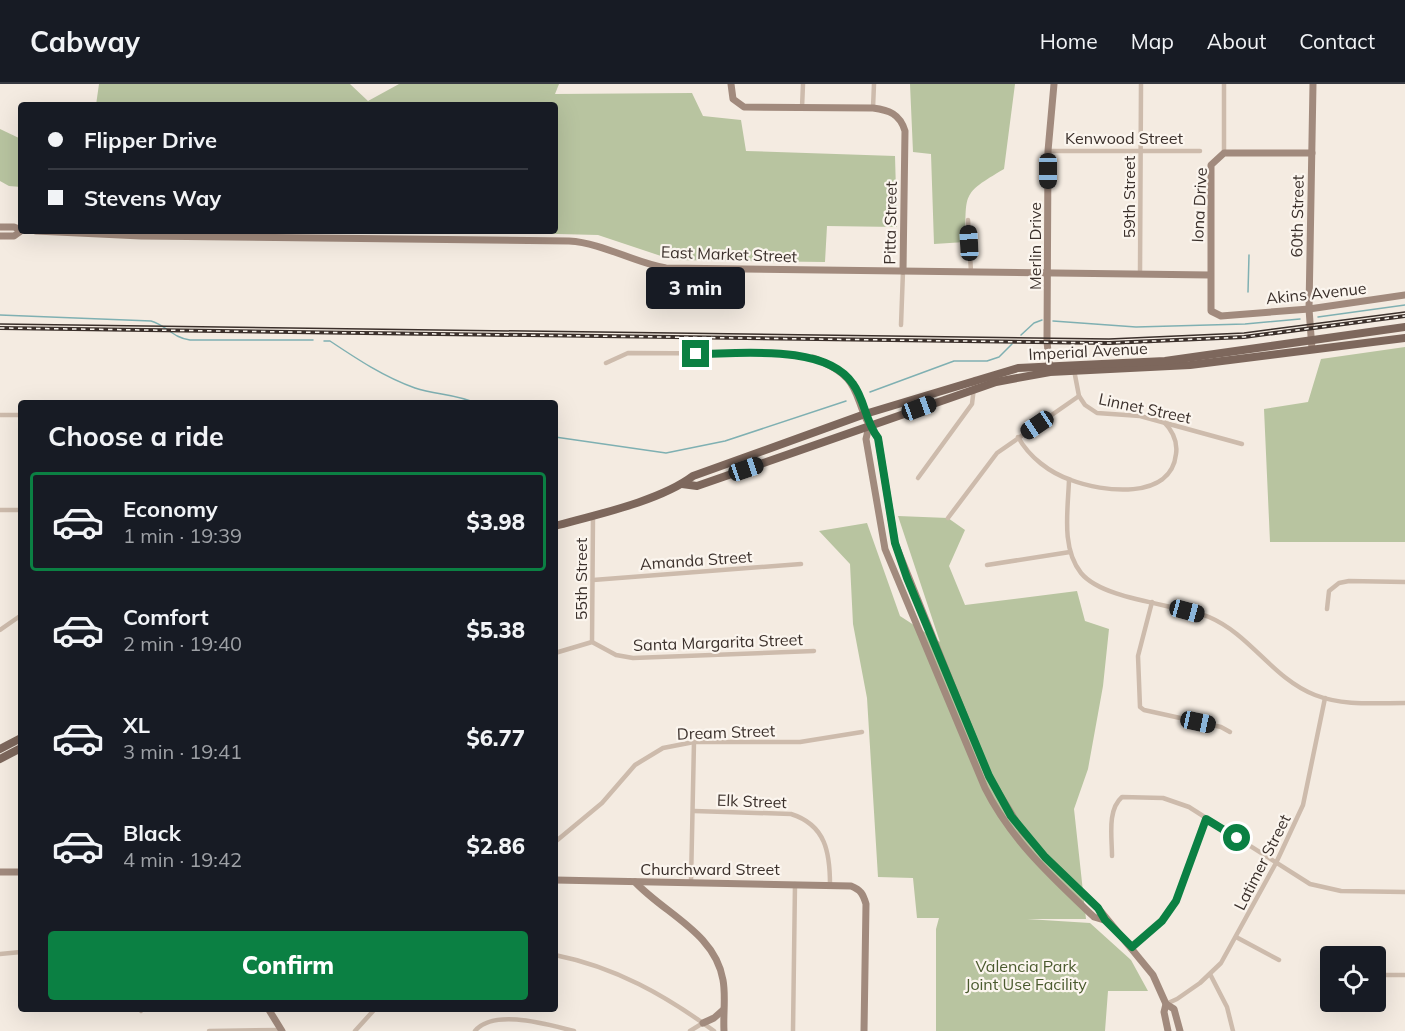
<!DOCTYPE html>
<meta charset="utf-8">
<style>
body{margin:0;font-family:Mulish,sans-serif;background:#20242c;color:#f1f3f6;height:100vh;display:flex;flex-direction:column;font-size:22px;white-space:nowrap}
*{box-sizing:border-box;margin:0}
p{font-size:20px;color:#9ea1a6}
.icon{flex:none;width:33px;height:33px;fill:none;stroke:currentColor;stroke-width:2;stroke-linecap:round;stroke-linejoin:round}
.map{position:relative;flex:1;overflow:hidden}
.sheet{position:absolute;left:18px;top:316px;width:540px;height:612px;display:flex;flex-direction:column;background:#171b24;border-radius:6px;box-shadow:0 6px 24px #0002}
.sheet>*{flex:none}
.hud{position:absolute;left:18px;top:18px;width:540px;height:132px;border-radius:6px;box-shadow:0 6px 24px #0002;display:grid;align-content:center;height:132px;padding:0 30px;background:#171b24}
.fabs{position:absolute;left:1320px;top:862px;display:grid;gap:12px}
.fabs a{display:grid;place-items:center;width:66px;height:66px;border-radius:6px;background:#171b24;box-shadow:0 6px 24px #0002;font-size:30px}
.end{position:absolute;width:27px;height:27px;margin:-14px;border:8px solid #0b8043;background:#fff;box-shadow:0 0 0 3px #fff}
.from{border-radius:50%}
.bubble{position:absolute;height:42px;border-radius:6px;background:#171b24;box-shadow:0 6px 24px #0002;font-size:20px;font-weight:800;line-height:42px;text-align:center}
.car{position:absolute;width:18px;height:36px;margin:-18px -9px;border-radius:8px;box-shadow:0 0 4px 2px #0007;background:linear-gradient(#222 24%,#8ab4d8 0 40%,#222 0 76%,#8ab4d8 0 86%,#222 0)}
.hud b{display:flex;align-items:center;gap:21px;height:57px;font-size:22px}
.hud b+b{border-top:2px solid #363941}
.hud i{width:15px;height:15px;background:#f1f3f6}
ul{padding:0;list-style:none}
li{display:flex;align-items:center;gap:18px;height:99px;margin:0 12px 9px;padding:0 18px;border:3px solid transparent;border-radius:6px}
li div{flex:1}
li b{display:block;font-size:22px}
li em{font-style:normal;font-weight:800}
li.current{border-color:#0b8043}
li>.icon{width:54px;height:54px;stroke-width:1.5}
h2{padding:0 30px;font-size:27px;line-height:72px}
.action{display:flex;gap:12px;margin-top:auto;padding:12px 30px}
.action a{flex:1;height:69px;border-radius:6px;background:#0b8043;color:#fff;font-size:24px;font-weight:800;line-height:69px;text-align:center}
header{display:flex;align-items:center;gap:36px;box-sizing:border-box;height:84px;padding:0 30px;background:#171b24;border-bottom:2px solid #363941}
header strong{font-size:28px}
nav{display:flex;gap:33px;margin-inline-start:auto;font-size:21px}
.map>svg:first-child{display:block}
.green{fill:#b8c4a0}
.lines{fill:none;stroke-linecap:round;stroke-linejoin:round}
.stream{stroke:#7fb0b2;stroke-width:1.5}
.street{stroke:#cdbbac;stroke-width:4.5}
.secondary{stroke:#a18a7d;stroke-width:7}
.primary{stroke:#7d675c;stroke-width:8}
.tram{stroke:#3b302b;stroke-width:1.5}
.rail-casing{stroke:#3b302b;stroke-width:4}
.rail{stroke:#fbf5ee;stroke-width:1.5;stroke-dasharray:4.5;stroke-linecap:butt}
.route{stroke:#0b8043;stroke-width:8}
.labels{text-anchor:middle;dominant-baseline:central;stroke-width:4.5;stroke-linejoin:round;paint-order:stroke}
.street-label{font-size:16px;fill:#3b302b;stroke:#fbf5ee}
.park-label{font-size:16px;fill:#4a5a2e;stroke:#fbf5ee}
</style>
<header>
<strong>Cabway</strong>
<nav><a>Home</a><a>Map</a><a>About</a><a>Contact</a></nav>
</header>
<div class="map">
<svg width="1405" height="947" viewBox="0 0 1405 947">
<rect width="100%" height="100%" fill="#f4ebe1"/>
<!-- green -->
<g class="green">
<path d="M99 0H350L368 17 399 0H559L555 10 692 9 703 32 741 36 746 67 895 72 897 143 827 142 825 178 673 176 598 151 430 147H555V21H96Z"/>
<path d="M910 0H1015L1004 85C960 111 967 109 965 158L934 160 931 70 913 68Z"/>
<path d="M0 45 21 55V103L9 102 0 97Z"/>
<path d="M1405 263V458H1270L1264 325 1308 318 1321 275Z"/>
<path d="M898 432 948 434 965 446 949 482 965 521 1077 507 1085 537 1109 545 1103 602 1088 685 1074 725 1086 835H1027L1090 839 1131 876 1148 907H1108L1105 947H936V845L939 834H917L913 794 878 793 867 614 853 540 850 480 819 447 867 439 900 532 940 558Z"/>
</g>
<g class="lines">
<!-- stream -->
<g class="stream">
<path d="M1248 208 1249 171"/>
<path d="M0 231 151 237C166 241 173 254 190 256H313"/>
<path d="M1318 233 1405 221"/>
<path d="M1053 237 1136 243 1245 240 1300 235"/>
<path d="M1021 251 1034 239 1042 236"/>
<path d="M324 257H330C357 275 384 293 415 304 436 311 458 310 478 320"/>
<path d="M870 308 954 277H987L999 273 1012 260"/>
<path d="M555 353 666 369 725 357 846 317"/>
</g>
<!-- street -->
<g class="street">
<path d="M1224 0V69"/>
<path d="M802 24 803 0"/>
<path d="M873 24 874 0"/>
<path d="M1048 67H1200"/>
<path d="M968 136 971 188"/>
<path d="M1140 190 1141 0"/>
<path d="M901 241 903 187"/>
<path d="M606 279 628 269 787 270 813 274"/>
<path d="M1074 286 1079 312 1085 321 1097 329 1140 332 1242 360"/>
<path d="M0 331H21"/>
<path d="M1018 353C1029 373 1050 389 1071 396 1102 408 1171 417 1176 370 1178 357 1172 346 1163 337"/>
<path d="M918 394 972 320 975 295"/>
<path d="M1069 396C1068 426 1061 464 1081 489 1103 516 1175 520 1209 533 1251 551 1272 594 1315 611 1343 622 1375 619 1405 619"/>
<path d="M0 426H21"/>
<path d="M948 434 997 369 1079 312"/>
<path d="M21 469V539"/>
<path d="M987 481 1070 468"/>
<path d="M593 496 801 480"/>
<path d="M1152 518 1138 572 1140 623 1144 626 1221 643 1230 648"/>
<path d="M1327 525 1329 507 1339 499 1349 497 1405 498"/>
<path d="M0 546 20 532"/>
<path d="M592 558 593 432"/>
<path d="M555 569 592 558 616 571 633 574 814 567"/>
<path d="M694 727 791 730C826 741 830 769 830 801"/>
<path d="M555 758 602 719 635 681 663 664 694 658H800L862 648"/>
<path d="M1112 772C1112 753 1107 726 1122 713L1163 714 1189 723 1310 800 1341 807 1405 808"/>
<path d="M691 798 694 658"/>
<path d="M1236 853 1279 876"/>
<path d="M1132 863 1162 837 1176 817 1206 735"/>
<path d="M0 870 21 868"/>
<path d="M555 871C615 883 665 911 714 947"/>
<path d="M1210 890 1227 923 1233 947"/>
<path d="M1376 891H1405"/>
<path d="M1166 920 1177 915 1200 899 1221 879 1276 779 1303 721 1325 614"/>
<path d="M141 927 142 926"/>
<path d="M209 947 281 946"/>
<path d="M355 947 374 926"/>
<path d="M475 947C494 924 549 941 574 947"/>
<path d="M690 947 703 939"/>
<path d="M793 947 795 800"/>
</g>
<!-- secondary -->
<g class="secondary">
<path d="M731 0 733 15 744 23 873 24C889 26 900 30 905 47L903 187"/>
<path d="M1312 69H1224L1211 81V227L1221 232 1309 225 1405 211"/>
<path d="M0 143H14L21 146"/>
<path d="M36 147 141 152 569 157C603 159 632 178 666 184L1210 191"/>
<path d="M0 152H14L21 147"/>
<path d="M1312 265 1309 225 1313 0"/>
<path d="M813 274C869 295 849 317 878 354L895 459 989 693 1022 747 1045 773 1098 824 1153 891 1166 920 1164 928 1168 947"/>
<path d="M1050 286 1047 258 1048 67 1054 0"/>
<path d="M869 342 866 355 885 465 985 704C1011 756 1052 793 1094 833L1104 836"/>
<path d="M0 788H21"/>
<path d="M555 796 851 802C861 806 863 810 866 820L864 947"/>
<path d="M635 798C665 830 715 849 723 896 726 912 723 930 724 947"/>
<path d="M1166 920 1174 925 1180 947"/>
<path d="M269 926 282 947"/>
<path d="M703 939 714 934 723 926"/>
</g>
<!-- primary -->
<g class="primary">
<path d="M682 400 697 402 996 298 1050 288 1190 281 1405 254"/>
<path d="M555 442C595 431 660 417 693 392L865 330 1018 284 1165 277 1405 243"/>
<path d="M0 665 21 654"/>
<path d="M0 675 21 664"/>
</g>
<!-- tram -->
<path class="tram" d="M0 240 1109 255 1244 249 1405 228"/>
<!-- rail casing -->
<g class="rail-casing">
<path id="rail" d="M0 244 1109 259 1244 253 1405 232"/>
</g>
<!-- rail -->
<use href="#rail" class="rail"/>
</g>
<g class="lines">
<!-- route -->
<path class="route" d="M696 270C739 270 826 259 853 300 865 316 865 337 878 354L895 459 907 494 989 692 1011 732 1045 773 1098 824 1105 836 1132 863 1162 837 1176 817 1206 735 1237 754"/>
</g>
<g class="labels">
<!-- street labels -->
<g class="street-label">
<text x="1124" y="54">Kenwood Street</text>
<text transform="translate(1129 113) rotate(-90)">59th Street</text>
<text transform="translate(1199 121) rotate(-87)">Iona Drive</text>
<text transform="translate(1297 132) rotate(-89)">60th Street</text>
<text transform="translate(890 139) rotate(-89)">Pitta Street</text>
<text transform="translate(1035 162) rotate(-90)">Merlin Drive</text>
<text transform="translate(729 170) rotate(2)">East Market Street</text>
<text transform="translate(1316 209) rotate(-6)">Akins Avenue</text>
<text transform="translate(1088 267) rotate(-3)">Imperial Avenue</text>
<text transform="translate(1145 324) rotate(12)">Linnet Street</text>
<text transform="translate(696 476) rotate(-4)">Amanda Street</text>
<text transform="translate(581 495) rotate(-90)">55th Street</text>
<text transform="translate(718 558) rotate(-2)">Santa Margarita Street</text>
<text transform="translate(726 648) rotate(-2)">Dream Street</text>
<text transform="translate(752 717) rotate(2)">Elk Street</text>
<text transform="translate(1262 778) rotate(-63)">Latimer Street</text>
<text x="710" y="785">Churchward Street</text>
</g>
<!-- park labels -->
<g class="park-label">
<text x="1026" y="882">Valencia Park<tspan x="1026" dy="18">Joint Use Facility</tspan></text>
</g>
</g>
</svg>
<div class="fabs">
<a><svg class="icon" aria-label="locate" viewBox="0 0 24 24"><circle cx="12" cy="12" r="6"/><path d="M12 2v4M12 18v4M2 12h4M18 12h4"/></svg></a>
</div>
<i class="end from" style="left:1237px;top:754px"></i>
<i class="end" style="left:696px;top:270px"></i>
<div class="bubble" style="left:646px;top:183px;width:99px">3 min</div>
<i class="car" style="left:1048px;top:87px;rotate:180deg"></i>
<i class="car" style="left:969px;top:159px;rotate:357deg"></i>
<i class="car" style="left:919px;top:324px;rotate:70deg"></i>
<i class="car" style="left:1037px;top:341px;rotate:236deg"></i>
<i class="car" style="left:746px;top:385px;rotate:71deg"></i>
<i class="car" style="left:1187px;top:527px;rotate:105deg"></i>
<i class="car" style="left:1198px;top:638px;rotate:102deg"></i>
<div class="hud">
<b><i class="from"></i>Flipper Drive</b>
<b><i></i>Stevens Way</b>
</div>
<section class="sheet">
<h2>Choose a ride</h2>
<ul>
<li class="current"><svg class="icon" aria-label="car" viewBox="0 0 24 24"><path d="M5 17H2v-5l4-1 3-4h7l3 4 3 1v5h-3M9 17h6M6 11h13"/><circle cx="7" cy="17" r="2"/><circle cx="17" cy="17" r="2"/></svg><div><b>Economy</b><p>1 min · 19:39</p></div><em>$3.98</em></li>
<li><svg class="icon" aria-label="car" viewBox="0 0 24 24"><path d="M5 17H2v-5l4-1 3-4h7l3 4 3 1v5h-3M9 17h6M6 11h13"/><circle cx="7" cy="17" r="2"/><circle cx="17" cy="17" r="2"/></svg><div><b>Comfort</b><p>2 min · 19:40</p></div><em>$5.38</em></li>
<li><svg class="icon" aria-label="car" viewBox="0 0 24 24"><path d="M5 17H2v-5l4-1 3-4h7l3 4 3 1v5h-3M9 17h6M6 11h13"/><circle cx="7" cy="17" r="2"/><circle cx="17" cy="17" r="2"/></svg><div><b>XL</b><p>3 min · 19:41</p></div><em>$6.77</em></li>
<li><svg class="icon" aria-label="car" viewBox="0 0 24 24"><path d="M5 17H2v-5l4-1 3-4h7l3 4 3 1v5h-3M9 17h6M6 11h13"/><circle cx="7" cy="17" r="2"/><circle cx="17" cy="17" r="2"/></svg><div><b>Black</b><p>4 min · 19:42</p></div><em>$2.86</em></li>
</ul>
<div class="action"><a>Confirm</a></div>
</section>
</div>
